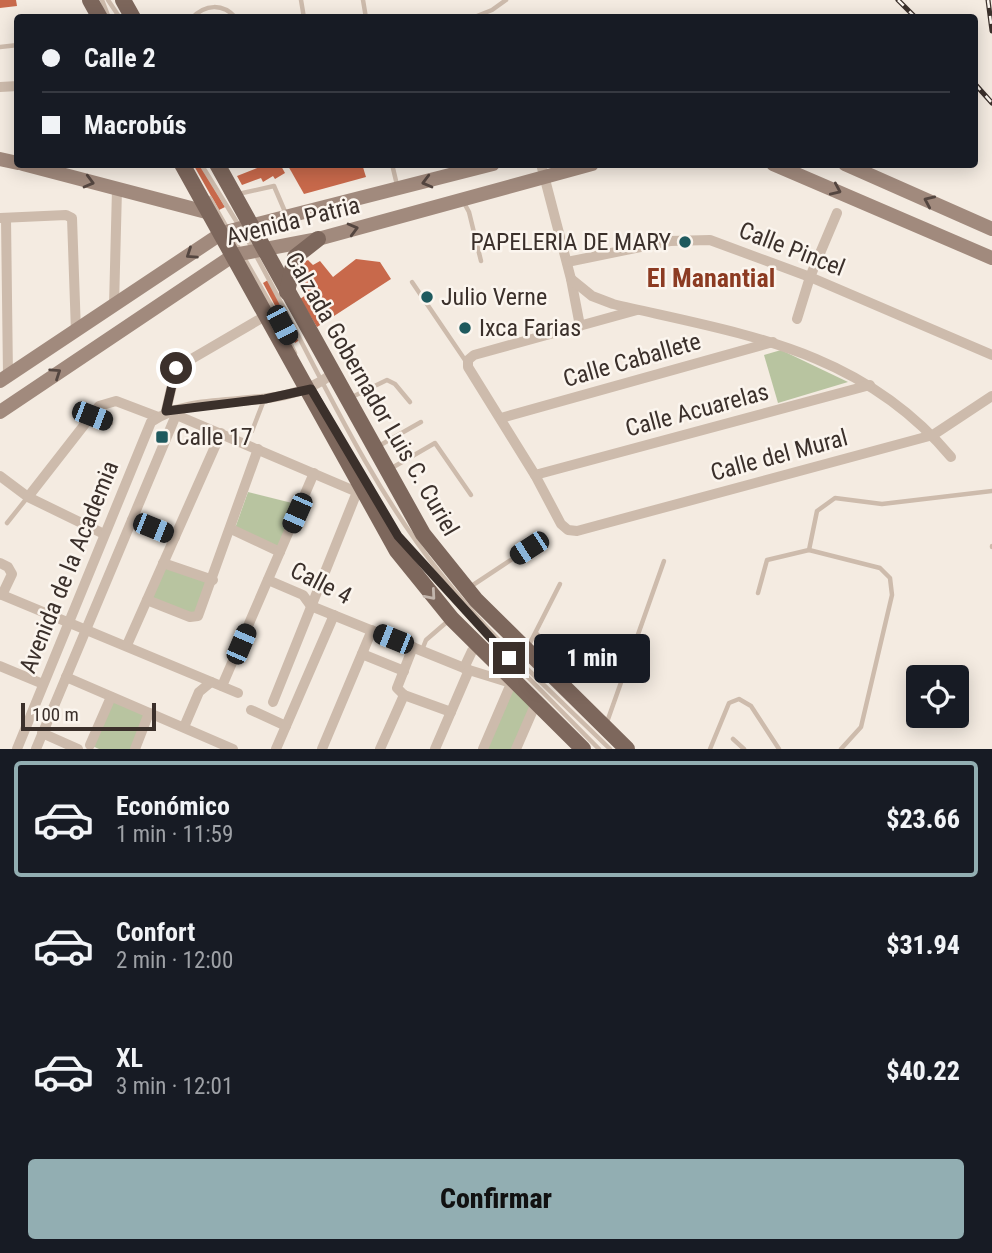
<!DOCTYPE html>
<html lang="es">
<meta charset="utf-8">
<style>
body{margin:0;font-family:"Roboto Condensed",sans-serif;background:#242831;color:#f1f3f6;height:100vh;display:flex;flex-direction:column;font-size:26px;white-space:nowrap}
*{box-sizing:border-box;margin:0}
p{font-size:23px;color:#9ea1a6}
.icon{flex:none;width:38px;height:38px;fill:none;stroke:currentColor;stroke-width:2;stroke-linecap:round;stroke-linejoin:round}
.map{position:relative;height:749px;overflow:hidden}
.drawer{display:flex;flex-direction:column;background:#171b24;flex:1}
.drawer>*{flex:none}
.hud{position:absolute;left:14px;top:14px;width:964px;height:154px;border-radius:7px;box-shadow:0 4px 18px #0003;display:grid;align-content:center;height:154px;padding:0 28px;background:#171b24}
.controls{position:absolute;left:906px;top:665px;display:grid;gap:14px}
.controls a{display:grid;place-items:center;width:63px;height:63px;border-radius:7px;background:#171b24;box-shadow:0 4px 18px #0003;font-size:35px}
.scale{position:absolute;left:21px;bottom:18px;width:135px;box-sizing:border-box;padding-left:7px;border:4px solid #3b302b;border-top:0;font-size:19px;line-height:24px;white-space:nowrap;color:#3b302b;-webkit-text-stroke:5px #fbf5ee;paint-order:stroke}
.end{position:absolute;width:32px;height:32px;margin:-16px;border:9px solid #3b302b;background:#fff;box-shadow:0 0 0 4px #fff}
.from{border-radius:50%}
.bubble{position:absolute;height:49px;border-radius:7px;background:#171b24;box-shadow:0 4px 18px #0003;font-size:23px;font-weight:800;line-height:49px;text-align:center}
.car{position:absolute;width:21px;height:42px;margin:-21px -10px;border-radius:9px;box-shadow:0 0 5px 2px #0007;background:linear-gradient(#222 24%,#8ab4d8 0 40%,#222 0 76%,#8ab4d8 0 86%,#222 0)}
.hud b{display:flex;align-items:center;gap:24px;height:66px;font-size:26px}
.hud b+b{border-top:2px solid #363941}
.hud i{width:18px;height:18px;background:#f1f3f6}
ul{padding:12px 0 0;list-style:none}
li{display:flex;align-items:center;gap:21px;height:116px;margin:0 14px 10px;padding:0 14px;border:4px solid transparent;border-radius:7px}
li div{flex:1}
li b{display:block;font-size:26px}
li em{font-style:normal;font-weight:800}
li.current{border-color:#92aeb2}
li>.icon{width:63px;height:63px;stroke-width:1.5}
.action{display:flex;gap:14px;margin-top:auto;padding:14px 28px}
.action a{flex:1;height:80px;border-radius:7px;background:#92aeb2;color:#111;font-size:28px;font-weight:800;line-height:80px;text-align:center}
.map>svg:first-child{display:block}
.green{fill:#b8c4a0}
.building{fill:#c8694b}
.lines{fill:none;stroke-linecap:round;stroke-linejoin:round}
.lane{stroke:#cdbbac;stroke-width:4.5}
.street{stroke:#cdbbac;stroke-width:10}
.secondary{stroke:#a18a7d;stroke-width:14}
.primary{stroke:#7d675c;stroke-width:16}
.rail-casing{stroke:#3b302b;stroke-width:5}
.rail{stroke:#fbf5ee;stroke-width:2.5;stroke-dasharray:8;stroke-linecap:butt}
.oneway{stroke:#544640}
.oneway2{stroke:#c2b5ac}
.route{stroke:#3b302b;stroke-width:9}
.poi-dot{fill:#1f5a5e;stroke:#fbf5ee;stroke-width:2.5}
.labels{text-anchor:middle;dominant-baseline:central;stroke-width:5;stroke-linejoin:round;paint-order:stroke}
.street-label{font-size:24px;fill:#3b302b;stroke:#fbf5ee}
.poi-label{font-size:24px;fill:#3b302b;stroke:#fbf5ee;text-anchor:start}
.neighbourhood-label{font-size:26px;font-weight:bold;fill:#8c3b22;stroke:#fbf5ee}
</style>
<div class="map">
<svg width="992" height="749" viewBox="0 0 992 749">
<rect width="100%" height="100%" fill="#f4ebe1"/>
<!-- green -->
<g class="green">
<path d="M781 350 848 382 778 403 764 355Z"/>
<path d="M248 492 300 505 280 552 233 534Z"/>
<path d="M163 563 213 580 196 618 147 600Z"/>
<path d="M510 688 536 703 515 749H484Z"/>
<path d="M111 697 149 713 135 749H99L90 745Z"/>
</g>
<!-- building -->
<g class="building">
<path d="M0 0H16L17 6 0 8Z"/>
<path d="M193 164H200L225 207 219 210Z"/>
<path d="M267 164 269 167 280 164 285 173 275 179 273 176 263 182 261 178 242 185 237 176Z"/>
<path d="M287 164H362L366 177 304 194Z"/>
<path d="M356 259 380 262 391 279 317 327 300 299 309 293 301 279 300 264 308 260 313 265 320 261 333 277Z"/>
<path d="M268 280 301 339 295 343 263 283Z"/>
</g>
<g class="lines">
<!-- lane -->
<g class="lane">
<path d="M102 0 109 18"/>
<path d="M108 0 120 18"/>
<path d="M301 0 304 18"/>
<path d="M363 0 366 18"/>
<path d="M192 18C205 4 223 3 236 18"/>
<path d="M472 18 492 10 506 0"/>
<path d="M0 47 18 45"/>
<path d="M201 164 238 224"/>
<path d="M392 164 397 185"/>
<path d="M238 194 274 186 286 214"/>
<path d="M210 198 274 310 295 353"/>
<path d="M463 201 469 212 481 261"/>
<path d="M243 232C307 345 359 471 440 573 490 637 552 692 610 749"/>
<path d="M412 282 467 363"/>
<path d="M350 398 387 380 395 384 410 402"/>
<path d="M92 416 111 423"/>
<path d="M252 431 264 400"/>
<path d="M377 447 421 422"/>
<path d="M390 469 435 443 471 495"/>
<path d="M7 523 27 498"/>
<path d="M391 525 492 641 599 749"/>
<path d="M992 546V547"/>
<path d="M809 550 817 511 835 498 882 504 992 491"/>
<path d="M470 587 529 548"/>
<path d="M758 593 767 560 809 550 880 568 890 578 892 595 861 727 841 749"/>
<path d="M536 633 574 671 569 684"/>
<path d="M529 645 560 584"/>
<path d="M422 650 426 640 448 621"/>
<path d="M607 722 664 561"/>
<path d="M733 739 744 749"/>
<path d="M710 749 729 703 739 699 751 706 779 749"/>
</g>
<!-- street -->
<g class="street">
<path d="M0 87 18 86"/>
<path d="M541 164 571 279 580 326"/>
<path d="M0 218 66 215 72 218 76 332"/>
<path d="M6 218 8 376"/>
<path d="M567 262 670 241 710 240 810 277 992 355"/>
<path d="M571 279 592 296 613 304C742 334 861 349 951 457"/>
<path d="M114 306 117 189"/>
<path d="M637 310 474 355 468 360V367L535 475 561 524 568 530 577 531 933 435 992 396"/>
<path d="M797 319 810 277 837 213"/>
<path d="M166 411 176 368 267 315"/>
<path d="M167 411 357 492 273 702"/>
<path d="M501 418 773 342"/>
<path d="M535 475 870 385"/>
<path d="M0 476 28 497 104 534"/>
<path d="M28 497 99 406 116 401 158 417"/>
<path d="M132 520 175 537"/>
<path d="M231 529 280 552"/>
<path d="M0 563 8 567 12 574 2 595"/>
<path d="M163 563 213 580"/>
<path d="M268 580 303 595 311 606 469 670 511 683"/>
<path d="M0 594 238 693"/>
<path d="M147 600 190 617 198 616 258 449"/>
<path d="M127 645 221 433"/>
<path d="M362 654 404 671"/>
<path d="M0 666 43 684"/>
<path d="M464 668 472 651 481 647"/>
<path d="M66 677 233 749"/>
<path d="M222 686 314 473"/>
<path d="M404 695 451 712"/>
<path d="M251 710 286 726"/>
<path d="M184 727 199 692 211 682"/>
<path d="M42 733 78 749"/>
<path d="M90 745 111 697"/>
<path d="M17 749 151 422C198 388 278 416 332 374"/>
<path d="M36 749 176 415"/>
<path d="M135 749 149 713"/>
<path d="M276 749 334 615"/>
<path d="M322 749 372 630"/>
<path d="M380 749 404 695 397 688 413 647"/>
<path d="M435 749 469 670"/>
<path d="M483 749 513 679"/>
<path d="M516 749 536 703"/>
</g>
<!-- secondary -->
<g class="secondary">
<path d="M0 159 18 163"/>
<path d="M23 164 210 213"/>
<path d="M773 164 992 258"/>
<path d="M845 164 992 229"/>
<path d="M0 381 222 233 493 164"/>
<path d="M0 412 234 255 318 239 592 164"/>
</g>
<!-- primary -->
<g class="primary">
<path d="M90 0 100 18"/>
<path d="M123 0 133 18"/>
<path d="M182 164 397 551 452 619 583 749"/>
<path d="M217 164 423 534 476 600 627 749"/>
<path d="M287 292 295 257 318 239"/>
</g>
<!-- rail casing -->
<g class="rail-casing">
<g id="rail">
<path d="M898 0 916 18"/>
<path d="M988 0 992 31"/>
<path d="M975 84 992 103"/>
</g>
</g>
<!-- rail -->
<use href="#rail" class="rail"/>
</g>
<!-- one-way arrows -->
<defs><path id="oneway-chevron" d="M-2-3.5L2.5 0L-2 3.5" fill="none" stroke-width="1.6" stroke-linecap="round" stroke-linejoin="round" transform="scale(1.75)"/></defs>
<g class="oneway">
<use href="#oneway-chevron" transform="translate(89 182) rotate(15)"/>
<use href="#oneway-chevron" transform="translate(427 182) rotate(165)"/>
<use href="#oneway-chevron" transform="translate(836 190) rotate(24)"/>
<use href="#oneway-chevron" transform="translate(929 201) rotate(-156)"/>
<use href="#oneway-chevron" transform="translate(353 229) rotate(-15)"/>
<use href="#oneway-chevron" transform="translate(191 254) rotate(146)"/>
<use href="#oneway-chevron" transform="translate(56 373) rotate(-34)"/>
</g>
<use class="oneway2" href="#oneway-chevron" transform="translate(431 595) rotate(49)"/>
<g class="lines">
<!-- route -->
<path class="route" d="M176 368 166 411 265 399 311 389 398 536 509 658"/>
</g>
<!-- markers -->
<g class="poi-dot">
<circle cx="685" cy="242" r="7"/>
<circle cx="427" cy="297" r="7"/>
<circle cx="465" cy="328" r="7"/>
<rect x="155" y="430" width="14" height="14" rx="3.5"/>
</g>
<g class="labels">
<!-- street labels -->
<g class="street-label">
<text transform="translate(293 221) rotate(-14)">Avenida Patria</text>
<text transform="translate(792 249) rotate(21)">Calle Pincel</text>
<text transform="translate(632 360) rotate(-16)">Calle Caballete</text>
<text transform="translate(372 394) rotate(60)">Calzada Gobernador Luis C. Curiel</text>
<text transform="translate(697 410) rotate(-15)">Calle Acuarelas</text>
<text transform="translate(779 455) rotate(-15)">Calle del Mural</text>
<text transform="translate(69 567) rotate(-68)">Avenida de la Academia</text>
<text transform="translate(321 583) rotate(27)">Calle 4</text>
</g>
<!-- poi labels -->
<g class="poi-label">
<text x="671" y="242" text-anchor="end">PAPELERIA DE MARY</text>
<text x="441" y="297">Julio Verne</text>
<text x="479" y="328">Ixca Farias</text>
<text x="176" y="437">Calle 17</text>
</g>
<!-- neighbourhood labels -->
<g class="neighbourhood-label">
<text x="711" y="278">El Manantial</text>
</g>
</g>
</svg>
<div class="controls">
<a><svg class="icon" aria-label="locate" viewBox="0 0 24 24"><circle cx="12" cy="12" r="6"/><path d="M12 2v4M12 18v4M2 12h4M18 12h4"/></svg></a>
</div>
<div class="scale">100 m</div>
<i class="end from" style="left:176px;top:368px"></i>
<i class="end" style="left:509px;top:658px"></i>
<div class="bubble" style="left:534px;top:634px;width:116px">1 min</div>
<i class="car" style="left:282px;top:325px;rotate:152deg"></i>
<i class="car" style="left:92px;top:416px;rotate:111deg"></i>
<i class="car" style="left:297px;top:513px;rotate:204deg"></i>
<i class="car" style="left:153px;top:528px;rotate:112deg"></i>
<i class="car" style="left:529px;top:548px;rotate:237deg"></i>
<i class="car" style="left:393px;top:639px;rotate:292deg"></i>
<i class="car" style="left:241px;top:644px;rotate:23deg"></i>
<div class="hud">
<b><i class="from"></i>Calle 2</b>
<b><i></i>Macrobús</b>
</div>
</div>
<section class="drawer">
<ul>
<li class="current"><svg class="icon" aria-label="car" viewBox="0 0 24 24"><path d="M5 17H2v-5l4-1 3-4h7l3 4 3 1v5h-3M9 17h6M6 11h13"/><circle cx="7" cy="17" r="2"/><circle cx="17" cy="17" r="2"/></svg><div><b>Económico</b><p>1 min · 11:59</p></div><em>$23.66</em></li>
<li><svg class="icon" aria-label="car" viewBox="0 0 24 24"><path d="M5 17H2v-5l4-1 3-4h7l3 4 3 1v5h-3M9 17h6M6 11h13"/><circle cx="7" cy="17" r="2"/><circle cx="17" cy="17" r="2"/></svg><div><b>Confort</b><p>2 min · 12:00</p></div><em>$31.94</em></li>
<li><svg class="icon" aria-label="car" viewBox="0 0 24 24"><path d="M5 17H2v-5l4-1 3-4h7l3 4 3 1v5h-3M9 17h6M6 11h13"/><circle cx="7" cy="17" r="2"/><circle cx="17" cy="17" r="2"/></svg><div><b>XL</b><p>3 min · 12:01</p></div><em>$40.22</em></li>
</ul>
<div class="action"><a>Confirmar</a></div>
</section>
